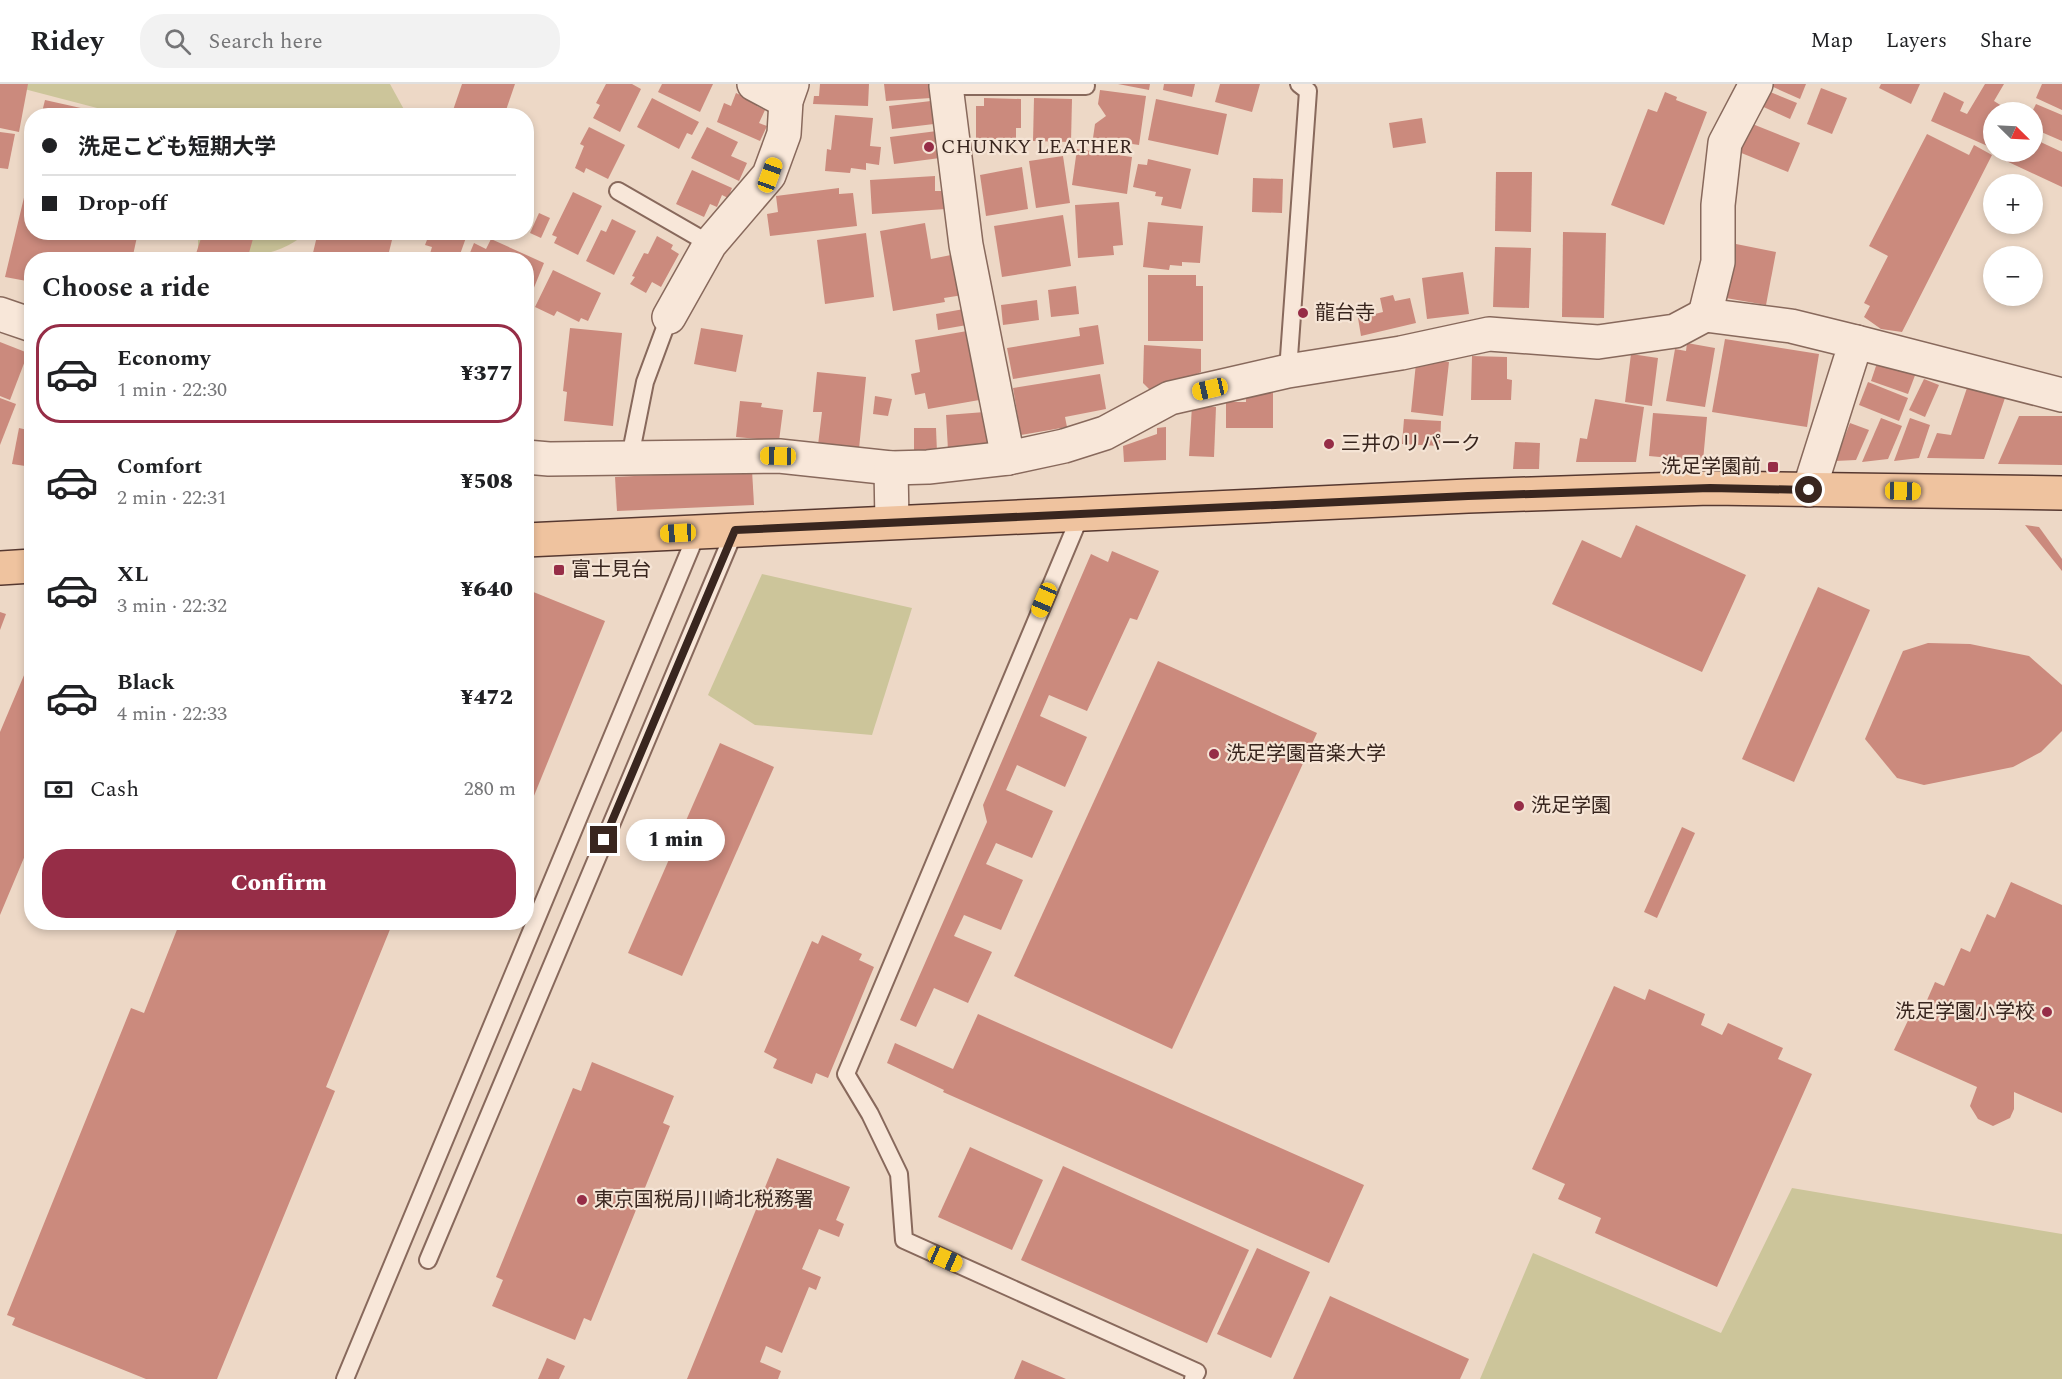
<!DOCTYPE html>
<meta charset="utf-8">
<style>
body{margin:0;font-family:Spectral,"Noto Sans JP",serif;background:#f2f2f2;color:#202124;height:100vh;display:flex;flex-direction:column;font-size:22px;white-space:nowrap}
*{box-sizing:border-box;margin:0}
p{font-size:20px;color:#757577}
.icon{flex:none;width:33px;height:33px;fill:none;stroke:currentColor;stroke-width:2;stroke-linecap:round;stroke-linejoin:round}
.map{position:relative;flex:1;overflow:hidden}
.panel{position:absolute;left:24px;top:168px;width:510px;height:678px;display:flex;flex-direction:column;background:#fff;border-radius:24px;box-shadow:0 3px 9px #0003}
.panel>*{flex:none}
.hud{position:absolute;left:24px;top:24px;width:510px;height:132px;border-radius:24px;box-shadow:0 3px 9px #0003;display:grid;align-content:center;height:132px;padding:0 18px;background:#fff}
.needle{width:39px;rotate:114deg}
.fabs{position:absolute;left:1983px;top:18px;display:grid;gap:12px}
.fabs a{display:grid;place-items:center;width:60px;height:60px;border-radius:50%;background:#fff;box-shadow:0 3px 9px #0003;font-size:30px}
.end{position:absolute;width:27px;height:27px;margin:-14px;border:8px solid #39261f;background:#fff;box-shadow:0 0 0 3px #fff}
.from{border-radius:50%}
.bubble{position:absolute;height:42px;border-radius:21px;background:#fff;box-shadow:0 3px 9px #0003;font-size:20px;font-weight:800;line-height:42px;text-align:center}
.car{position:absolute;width:18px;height:36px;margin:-18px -9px;border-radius:8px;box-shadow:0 0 4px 2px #0007;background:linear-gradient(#f5c518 24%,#345 0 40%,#f5c518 0 76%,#345 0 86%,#f5c518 0)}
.hud b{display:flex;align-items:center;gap:21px;height:57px;font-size:22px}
.hud b+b{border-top:2px solid #e0e0e0}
.hud i{width:15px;height:15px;background:#202124}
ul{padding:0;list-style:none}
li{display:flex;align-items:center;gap:18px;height:99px;margin:0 12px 9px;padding:0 6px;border:3px solid transparent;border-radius:24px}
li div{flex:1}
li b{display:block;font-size:22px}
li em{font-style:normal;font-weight:800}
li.selected{border-color:#962d47}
li>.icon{width:54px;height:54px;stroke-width:1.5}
h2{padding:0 18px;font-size:27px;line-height:72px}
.pay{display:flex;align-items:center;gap:15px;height:66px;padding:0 18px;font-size:22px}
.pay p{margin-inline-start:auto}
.primary-button{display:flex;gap:12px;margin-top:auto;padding:12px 18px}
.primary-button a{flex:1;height:69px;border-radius:24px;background:#962d47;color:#fff;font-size:24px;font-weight:800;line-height:69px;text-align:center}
header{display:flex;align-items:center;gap:36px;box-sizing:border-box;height:84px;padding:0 30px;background:#fff;border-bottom:2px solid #e0e0e0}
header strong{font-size:28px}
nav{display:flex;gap:33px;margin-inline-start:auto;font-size:21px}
.search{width:420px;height:54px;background:#f2f2f2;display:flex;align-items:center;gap:15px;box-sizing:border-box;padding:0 21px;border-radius:24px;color:#757577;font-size:22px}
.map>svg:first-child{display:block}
.green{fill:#ccc59a}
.building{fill:#cb8a7d}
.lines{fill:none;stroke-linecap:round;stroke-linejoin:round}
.service-casing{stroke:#88695c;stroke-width:20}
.minor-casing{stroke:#88695c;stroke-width:36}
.primary-casing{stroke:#563830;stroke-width:36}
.service{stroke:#f8e7d9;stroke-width:16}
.minor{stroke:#f8e7d9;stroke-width:33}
.primary{stroke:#efc39f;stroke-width:33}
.route{stroke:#39261f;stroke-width:8}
.poi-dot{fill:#962d47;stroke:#f5e4d5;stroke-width:2}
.labels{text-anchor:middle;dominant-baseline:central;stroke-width:4.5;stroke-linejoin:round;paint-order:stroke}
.poi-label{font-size:20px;fill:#39261f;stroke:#f5e4d5;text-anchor:start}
</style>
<header>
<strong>Ridey</strong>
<div class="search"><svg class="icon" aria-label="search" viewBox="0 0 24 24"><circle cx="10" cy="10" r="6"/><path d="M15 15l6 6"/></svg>Search here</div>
<nav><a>Map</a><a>Layers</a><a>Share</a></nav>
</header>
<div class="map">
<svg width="2062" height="1295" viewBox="0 0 2062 1295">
<rect width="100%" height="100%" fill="#edd8c6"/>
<!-- green -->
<g class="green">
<path d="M5 0H390L407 31H124Z"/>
<path d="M198 149H306C277 175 236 175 198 176Z"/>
<path d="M762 490 912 524 872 651 755 641 708 611Z"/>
<path d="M1792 1104 2062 1150V1295H1480L1533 1169 1721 1249Z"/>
</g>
<!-- building -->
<g class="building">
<path d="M0 0H28L19 48 0 44Z"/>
<path d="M462 0H515L504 32H451Z"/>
<path d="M606 0H632L641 5 620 48 593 34 600 21 596 19Z"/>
<path d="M662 0H713L700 28 658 8Z"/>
<path d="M820 0H869L868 22 813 20 814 12H819Z"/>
<path d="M884 0H929L931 14 886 17Z"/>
<path d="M1118 0H1150L1149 6Z"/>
<path d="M1164 0H1195L1192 13 1163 6Z"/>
<path d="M1220 0H1260L1252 28 1215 18Z"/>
<path d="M1772 0H1806L1800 15 1771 2Z"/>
<path d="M1881 0H1920L1911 20 1879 4Z"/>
<path d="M1985 0H2004L1994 17 2005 24 2003 28H1994L1992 64 1931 37 1944 8 1964 18 1960 27 1967 30Z"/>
<path d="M2042 0H2062V26L2036 14Z"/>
<path d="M1821 4 1847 14 1832 50 1807 40Z"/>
<path d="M1763 5 1797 19 1790 35 1757 20Z"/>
<path d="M1100 6 1146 12 1139 61 1093 54 1095 40 1106 32 1098 20Z"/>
<path d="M1665 8 1677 13 1676 16 1707 28 1664 141 1611 121 1648 25 1657 28Z"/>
<path d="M736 9 758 19 757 22 765 26 759 39 767 42 760 57 717 38 724 19 731 22Z"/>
<path d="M652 14 699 38 692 51 687 49 679 65 637 43Z"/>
<path d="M984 14 1021 15V44H1016V55H976V22H984Z"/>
<path d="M1034 14 1072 15 1071 58 1033 57Z"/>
<path d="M1156 15 1227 30 1218 71 1148 56Z"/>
<path d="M45 16 112 31 111 32H41Z"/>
<path d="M931 17 934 40 892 45 889 22Z"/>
<path d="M2036 20 2062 31V57L2032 44V28Z"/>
<path d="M835 31 873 34 870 62 881 63 879 81 866 79V86L851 84 850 89 825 87 827 65 831 66Z"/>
<path d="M1422 34 1426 59 1393 64 1389 39Z"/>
<path d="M1750 39 1800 59 1788 88 1739 68Z"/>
<path d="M589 43 625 61 608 95 586 84 584 89 575 84 584 62 580 60Z"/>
<path d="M707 43 738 58 731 72 747 79 739 97 691 74Z"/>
<path d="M937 47 940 74 894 80 890 53Z"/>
<path d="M0 48 15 50 8 85 0 84Z"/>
<path d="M1927 50 1969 71 1974 61 1992 71 1902 248 1881 245 1864 233 1870 222 1864 219 1888 172 1869 162Z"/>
<path d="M2032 54 2062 68V103L2002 75 2005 68H2032Z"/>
<path d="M1077 65 1132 73 1127 110 1072 101Z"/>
<path d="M1063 72 1070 119 1036 124 1029 77Z"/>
<path d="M1148 75 1191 85 1181 125 1161 121 1163 113 1155 112 1156 108 1133 103 1138 80 1147 81Z"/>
<path d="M32 80V148H138L132 176H32V198L5 193Z"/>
<path d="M1022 83 1028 125 986 132 980 91Z"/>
<path d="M692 86 732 104 728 114 722 111 717 123 710 120 704 133 676 120Z"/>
<path d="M1496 88H1532L1531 148 1495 147Z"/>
<path d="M935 92V107H945L946 125 872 130 870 96Z"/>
<path d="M1253 94 1283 95 1282 129 1252 128Z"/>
<path d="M839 104V110L853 109 857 142 770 152 767 130 778 128 776 112Z"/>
<path d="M573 108 602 122 578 171 554 159 557 153 552 151Z"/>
<path d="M1119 118 1123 161 1113 162 1114 171 1078 174 1075 121Z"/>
<path d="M539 129 550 134 541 154 530 149Z"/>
<path d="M1063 131 1071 182 1002 193 994 142Z"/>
<path d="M612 135 636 147 614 191 586 177 601 146 606 148Z"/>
<path d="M1148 138 1203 142 1200 179 1182 178V182L1170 181 1169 186 1143 183Z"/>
<path d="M925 139 931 175 956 170 963 211 944 214 945 218 893 227 880 147Z"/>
<path d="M203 148H249L254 151 247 176H194Z"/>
<path d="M328 148H394L387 176H322L312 173 317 152 326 154Z"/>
<path d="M430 148H468L458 176 429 173 432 163 425 161Z"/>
<path d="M1563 148 1606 149 1604 234 1562 233Z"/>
<path d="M866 149 874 213 825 220 817 156Z"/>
<path d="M657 152 673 161 671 165 679 170 661 203 652 198 646 209 630 200 635 193 632 192 644 169 648 170Z"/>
<path d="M491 155 544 179 531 211 526 209V176H467L474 159 486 165Z"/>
<path d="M1736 160 1776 168 1766 221 1726 214Z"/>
<path d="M1495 163 1531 164 1529 224 1493 223Z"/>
<path d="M553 186 601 209 588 237 581 234 579 238 557 227 554 232 535 223Z"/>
<path d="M1463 188 1469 230 1427 235 1422 194Z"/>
<path d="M1148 191H1196V202H1203V257H1148Z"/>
<path d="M1076 202 1079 230 1051 233 1048 206Z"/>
<path d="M1393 211 1395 217 1410 214 1416 239 1361 252 1358 234 1383 228 1380 214Z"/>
<path d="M1037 216 1039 236 1003 241 1001 221Z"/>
<path d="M964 225 967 241 938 246 936 230Z"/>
<path d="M1098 241 1104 280 1013 295 1007 264 1080 252 1079 244Z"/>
<path d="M570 244 622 249 613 342 564 337 567 308 563 307Z"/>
<path d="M701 244 743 251 736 288 694 280Z"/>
<path d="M973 246 985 315 928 325 925 309 915 311 911 290 920 288 915 256Z"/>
<path d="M1725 255 1819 270 1807 343 1712 328Z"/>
<path d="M0 258 28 269 10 316 0 312Z"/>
<path d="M1687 259 1715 264 1705 323 1666 317 1675 265 1686 267Z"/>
<path d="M1144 261 1201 265V288L1153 309 1143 299Z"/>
<path d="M1631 270 1658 274 1652 322 1625 318Z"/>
<path d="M1472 272 1507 273V295L1512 296 1511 316H1471Z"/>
<path d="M1879 273 1917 286 1908 310 1871 297Z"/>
<path d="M1430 276 1449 278 1443 332 1411 328 1416 279 1429 281Z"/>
<path d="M817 288 866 293 859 365 818 361 822 328H813Z"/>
<path d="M1100 290 1106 325 1065 333 1067 343 1021 351 1013 304Z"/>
<path d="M1924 295 1939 301 1925 333 1909 326Z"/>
<path d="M1868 298 1908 314 1899 337 1859 321Z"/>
<path d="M1968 301 2005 314 1984 375 1927 374 1937 349 1951 351Z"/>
<path d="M1273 306V344H1226V318H1246V307Z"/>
<path d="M875 312 892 315 888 332 873 330Z"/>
<path d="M0 314 16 320 0 361Z"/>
<path d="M1595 315 1644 323 1636 378H1576L1580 354 1587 355Z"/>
<path d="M740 317 762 319 761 323 783 326 779 357 736 353Z"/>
<path d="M1192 322 1216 323 1214 373 1189 372Z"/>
<path d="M985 328 988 363 948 366 946 331Z"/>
<path d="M1653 329 1707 333 1703 377 1649 372Z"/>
<path d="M2019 332H2062V381L1998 380Z"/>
<path d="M1881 334 1902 342 1888 375 1862 378Z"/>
<path d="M1910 334 1930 341 1919 374 1894 377Z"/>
<path d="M1404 335 1441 337 1440 362 1402 360Z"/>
<path d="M1850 339 1869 346 1856 376 1835 377Z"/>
<path d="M1166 343V376L1124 378 1123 362 1157 350V344Z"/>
<path d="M19 344 32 347V383L12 380Z"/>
<path d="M914 344H936L937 369H914Z"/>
<path d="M1515 358 1540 359 1539 385H1513Z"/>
<path d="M752 386 754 421 617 427 615 393Z"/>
<path d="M1636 441 1746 491 1702 588 1552 520 1582 456 1621 474Z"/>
<path d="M2025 441 2039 443 2062 475V487Z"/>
<path d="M1112 467 1159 487 1137 536 1130 534 1087 627 1049 611 1040 632 1087 653 1065 703 1017 681 1006 706 1053 727 1032 774 996 759 986 780 1023 796 1001 846 964 831 954 852 992 868 968 919 934 904 916 943 900 936 987 738 983 721 1091 470 1108 478Z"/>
<path d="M1818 503 1870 526 1794 698 1742 675Z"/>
<path d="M526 505 605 537 527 729H526Z"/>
<path d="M0 528 6 530 0 546Z"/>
<path d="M1928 559 1970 560 2029 572 2062 601V647L2041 668 2013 683 1924 701 1897 694 1865 655 1903 567Z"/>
<path d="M30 577 32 771 26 769 0 831V648Z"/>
<path d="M1158 577 1317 649 1172 965 1014 892Z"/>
<path d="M720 659 774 683 682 892 628 869Z"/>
<path d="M1682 743 1695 749 1657 834 1644 828Z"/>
<path d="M2011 798 2062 821V1029L2014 1008V1025L2010 1034 1993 1042 1978 1035 1970 1022 1977 1003 1894 966 1912 928 1920 932 1935 898 1944 902 1961 864 1970 868 1987 830 1995 834Z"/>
<path d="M180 838H393L326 1003 335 1007 217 1295H146L12 1241 15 1234 7 1231 131 924 144 929Z"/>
<path d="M822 851 862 870 859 876 874 883 828 994 816 989 812 1000 773 984 777 975 764 968 812 857 818 860Z"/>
<path d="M1614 902 1645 916 1649 905 1705 930 1701 941 1722 951 1728 939 1783 964 1778 975 1812 990 1717 1203 1595 1149 1601 1134 1558 1115 1565 1100 1532 1085Z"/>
<path d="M978 930 1364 1101 1329 1179 943 1008 944 1006 887 979 895 959 953 985Z"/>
<path d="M592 978 674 1012 663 1039 670 1042 591 1237 584 1234 575 1256 492 1222 503 1196 496 1193 573 1004 581 1007Z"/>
<path d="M970 1063 1043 1096 1012 1166 938 1133Z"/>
<path d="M777 1074 850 1103 836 1136 844 1140 839 1153 819 1145 802 1185 821 1193 816 1206 809 1203 782 1269 766 1262 760 1278 781 1287 778 1295H687Z"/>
<path d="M1063 1082 1249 1166 1207 1259 1021 1176Z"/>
<path d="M1257 1164 1310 1188 1271 1274 1217 1250Z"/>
<path d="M1330 1212 1469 1275 1460 1295H1293Z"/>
<path d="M547 1274 565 1282 559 1295H538Z"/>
<path d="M1022 1276 1066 1295H1014Z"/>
</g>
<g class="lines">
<!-- service casing -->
<g class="service-casing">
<g id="service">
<path d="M946 2H1086"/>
<path d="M618 107 710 160"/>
<path d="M1288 287 1308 7 1299 0"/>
<path d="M630 373 645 298 669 233"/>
<path d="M1081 430 846 990 870 1030 899 1090 904 1156 1197 1288 1193 1295"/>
<path d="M428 1176 735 446"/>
<path d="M345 1295 697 449"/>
</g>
</g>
<!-- minor casing -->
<g class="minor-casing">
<g id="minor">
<path d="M754 0 786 17"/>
<path d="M946 2 966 161 1008 374"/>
<path d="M0 230 32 241"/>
<path d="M1705 231 1718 178V121L1725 59 1756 0"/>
<path d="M669 233 710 160 769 91 784 50 786 17 792 0"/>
<path d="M1856 258 2062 311"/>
<path d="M526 373 549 375 779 372 891 384 928 383 1008 374 1064 362 1105 349 1170 314 1288 287 1401 269 1489 250 1598 258 1675 247 1705 231 1791 242 1856 258 1809 406"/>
<path d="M891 384 892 438"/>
</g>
</g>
<!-- primary casing -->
<g class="primary-casing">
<g id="primary">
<path d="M526 456 1468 412 1710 404 2062 409"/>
<path d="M0 484 32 482"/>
</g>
</g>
<!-- service -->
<use href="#service" class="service"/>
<!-- minor -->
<use href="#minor" class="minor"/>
<!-- primary -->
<use href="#primary" class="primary"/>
</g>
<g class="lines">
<!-- route -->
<path class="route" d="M604 756 735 446 1468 412 1710 404 1809 406"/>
</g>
<!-- markers -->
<g class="poi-dot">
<circle cx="929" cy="63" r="6"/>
<circle cx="1303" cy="229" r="6"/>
<circle cx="1329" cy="360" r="6"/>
<rect x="1767" y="377" width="12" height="12" rx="3"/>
<rect x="553" y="480" width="12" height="12" rx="3"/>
<circle cx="1214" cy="670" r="6"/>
<circle cx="1519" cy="722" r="6"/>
<circle cx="2047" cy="928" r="6"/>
<circle cx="582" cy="1116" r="6"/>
</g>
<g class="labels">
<!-- poi labels -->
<g class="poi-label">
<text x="941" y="63">CHUNKY LEATHER</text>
<text x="1315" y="229">龍台寺</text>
<text x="1341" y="360">三井のリパーク</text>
<text x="1761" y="383" text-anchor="end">洗足学園前</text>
<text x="571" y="486">富士見台</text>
<text x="1226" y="670">洗足学園音楽大学</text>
<text x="1531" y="722">洗足学園</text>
<text x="2035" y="928" text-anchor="end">洗足学園小学校</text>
<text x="594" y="1116">東京国税局川崎北税務署</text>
</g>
</g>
</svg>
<div class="fabs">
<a><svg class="needle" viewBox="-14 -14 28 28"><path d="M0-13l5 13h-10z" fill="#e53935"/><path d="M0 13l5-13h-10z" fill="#757577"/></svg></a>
<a>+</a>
<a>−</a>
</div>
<i class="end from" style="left:1809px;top:406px"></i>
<i class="end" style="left:604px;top:756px"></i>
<div class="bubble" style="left:626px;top:735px;width:99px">1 min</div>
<i class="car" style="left:770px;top:91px;rotate:20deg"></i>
<i class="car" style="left:1210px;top:305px;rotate:257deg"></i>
<i class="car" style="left:778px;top:372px;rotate:271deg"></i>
<i class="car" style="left:1903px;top:407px;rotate:91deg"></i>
<i class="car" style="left:678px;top:449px;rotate:267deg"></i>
<i class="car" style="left:1044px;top:516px;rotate:203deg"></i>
<i class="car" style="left:945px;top:1175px;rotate:114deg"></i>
<div class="hud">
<b><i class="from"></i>洗足こども短期大学</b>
<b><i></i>Drop-off</b>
</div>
<section class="panel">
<h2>Choose a ride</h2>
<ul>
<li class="selected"><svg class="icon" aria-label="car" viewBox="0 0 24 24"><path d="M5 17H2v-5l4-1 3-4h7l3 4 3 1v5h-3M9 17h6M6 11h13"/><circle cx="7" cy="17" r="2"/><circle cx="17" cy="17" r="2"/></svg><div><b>Economy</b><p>1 min · 22:30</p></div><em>¥377</em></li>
<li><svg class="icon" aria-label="car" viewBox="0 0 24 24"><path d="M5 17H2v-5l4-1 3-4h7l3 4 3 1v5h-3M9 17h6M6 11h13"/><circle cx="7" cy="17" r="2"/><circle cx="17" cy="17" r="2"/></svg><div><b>Comfort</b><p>2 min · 22:31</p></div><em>¥508</em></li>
<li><svg class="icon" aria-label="car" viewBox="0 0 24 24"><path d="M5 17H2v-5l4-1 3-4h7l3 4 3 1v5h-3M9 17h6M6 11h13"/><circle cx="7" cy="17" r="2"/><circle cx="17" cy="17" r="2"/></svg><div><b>XL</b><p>3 min · 22:32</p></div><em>¥640</em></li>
<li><svg class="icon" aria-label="car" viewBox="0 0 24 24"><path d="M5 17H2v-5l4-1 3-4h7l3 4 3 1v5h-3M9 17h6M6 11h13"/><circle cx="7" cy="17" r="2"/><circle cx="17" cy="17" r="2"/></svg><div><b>Black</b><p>4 min · 22:33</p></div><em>¥472</em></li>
</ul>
<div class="pay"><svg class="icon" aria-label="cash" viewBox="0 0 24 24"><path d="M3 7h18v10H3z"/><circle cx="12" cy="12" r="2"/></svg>Cash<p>280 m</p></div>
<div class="primary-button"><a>Confirm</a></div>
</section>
</div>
